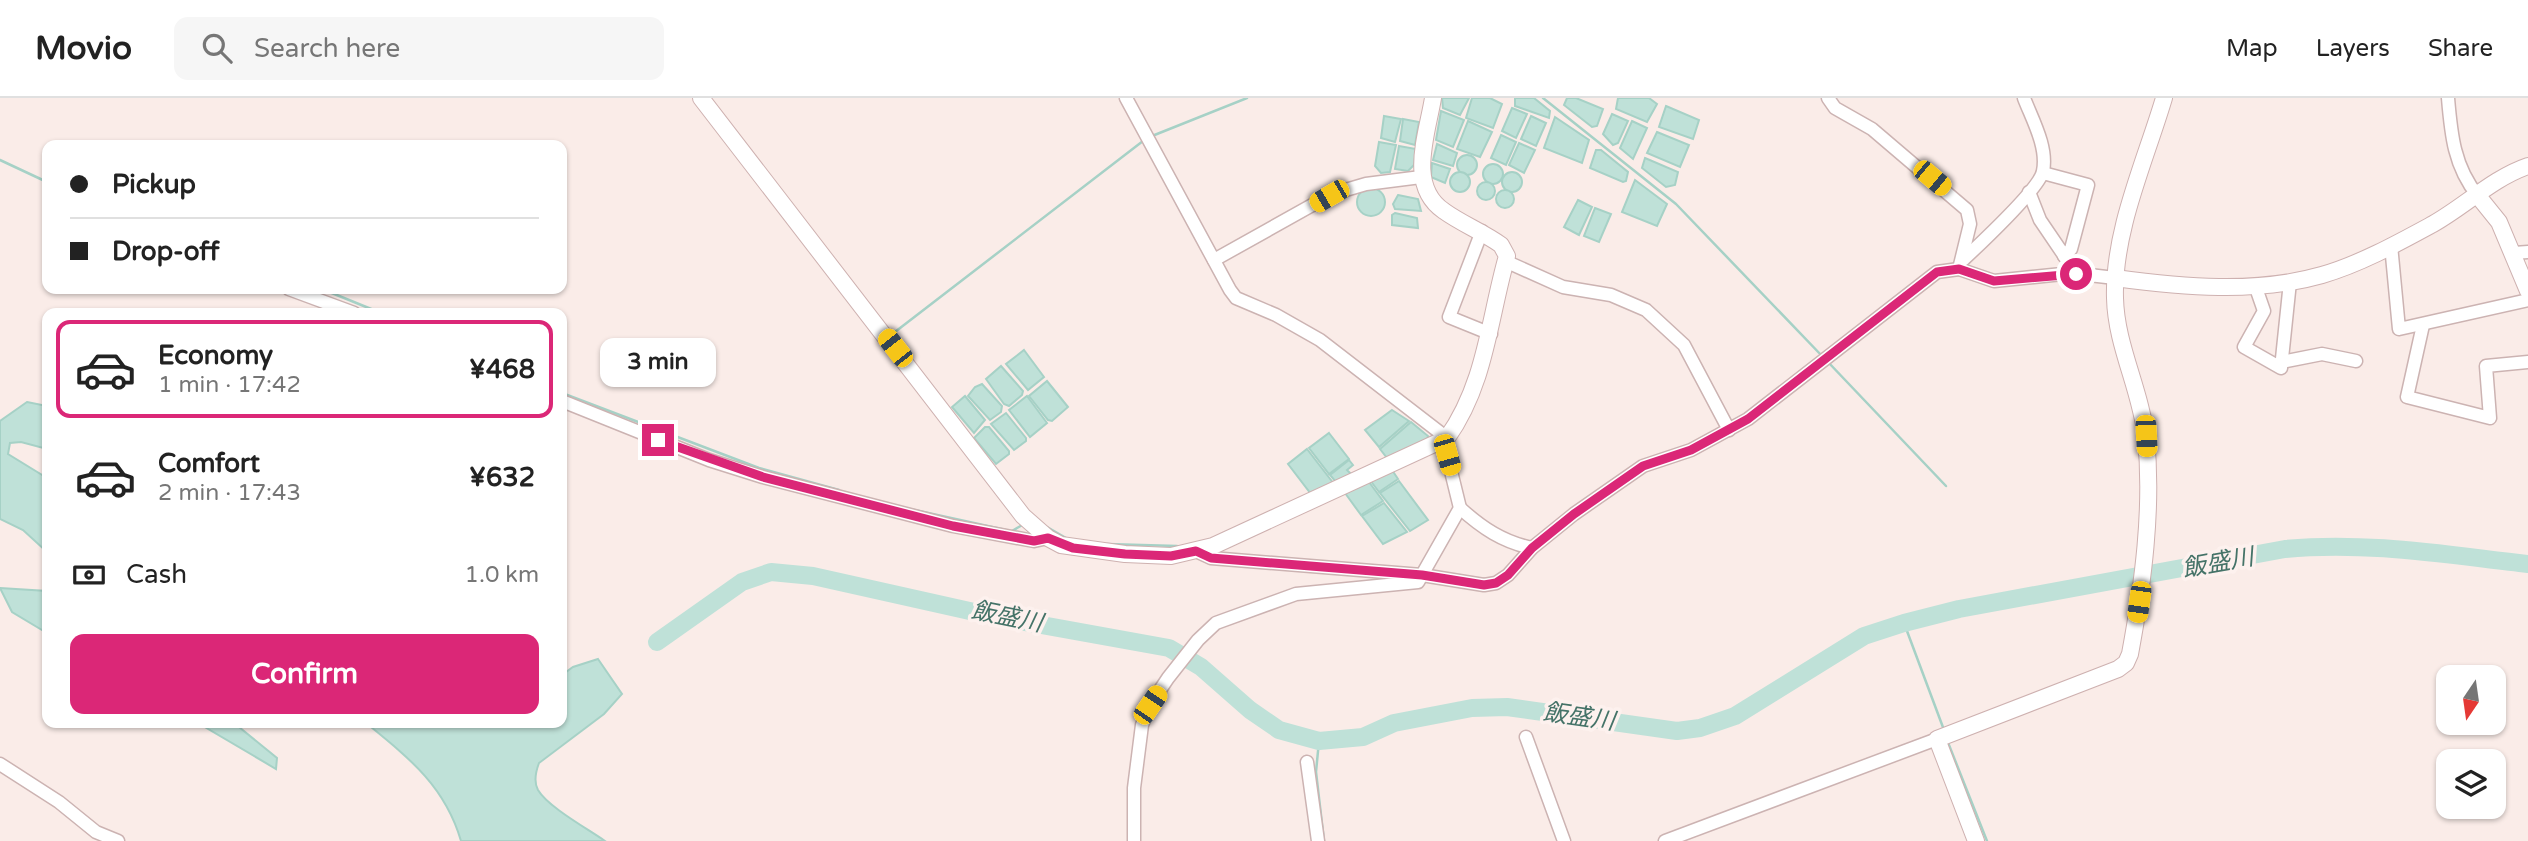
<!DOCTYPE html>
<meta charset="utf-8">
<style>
body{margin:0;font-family:"Varela Round","Noto Sans JP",sans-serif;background:#f6f6f6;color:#222;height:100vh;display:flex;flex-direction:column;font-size:26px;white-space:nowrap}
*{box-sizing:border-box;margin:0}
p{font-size:23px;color:#767676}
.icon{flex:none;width:38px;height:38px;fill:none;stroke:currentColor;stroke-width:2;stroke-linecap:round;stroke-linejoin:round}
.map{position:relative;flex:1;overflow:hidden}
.drawer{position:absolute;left:42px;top:210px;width:525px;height:420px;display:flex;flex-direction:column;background:#fff;border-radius:14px;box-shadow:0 2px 5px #0004}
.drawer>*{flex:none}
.banner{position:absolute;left:42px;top:42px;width:525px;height:154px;border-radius:14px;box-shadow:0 2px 5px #0004;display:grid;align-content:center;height:154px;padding:0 28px;background:#fff}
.needle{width:46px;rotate:193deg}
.buttons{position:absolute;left:2436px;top:567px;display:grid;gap:14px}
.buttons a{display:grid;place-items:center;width:70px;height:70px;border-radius:14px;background:#fff;box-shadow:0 2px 5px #0004;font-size:35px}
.end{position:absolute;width:32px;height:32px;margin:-16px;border:9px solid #db2777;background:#fff;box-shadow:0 0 0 4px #fff}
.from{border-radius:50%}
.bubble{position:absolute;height:49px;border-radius:14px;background:#fff;box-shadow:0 2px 5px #0004;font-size:23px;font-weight:700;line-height:49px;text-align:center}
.car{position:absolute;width:21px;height:42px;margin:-21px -10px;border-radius:9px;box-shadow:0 0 5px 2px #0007;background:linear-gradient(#f5c518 24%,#345 0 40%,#f5c518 0 76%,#345 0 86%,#f5c518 0)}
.banner b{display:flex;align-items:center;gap:24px;height:66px;font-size:26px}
.banner b+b{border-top:2px solid #e0e0e0}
.banner i{width:18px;height:18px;background:#222}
ul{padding:12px 0 0;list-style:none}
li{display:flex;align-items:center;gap:21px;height:98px;margin:0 14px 10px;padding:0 14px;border:4px solid transparent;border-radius:14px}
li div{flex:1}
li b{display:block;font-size:26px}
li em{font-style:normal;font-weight:700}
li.on{border-color:#db2777}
li>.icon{width:63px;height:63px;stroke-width:1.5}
.pay{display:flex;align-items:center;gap:18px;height:77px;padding:0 28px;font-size:26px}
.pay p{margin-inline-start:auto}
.button{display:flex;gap:14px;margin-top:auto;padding:14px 28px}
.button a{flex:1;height:80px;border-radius:14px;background:#db2777;color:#fff;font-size:28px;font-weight:700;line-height:80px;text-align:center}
header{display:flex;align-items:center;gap:42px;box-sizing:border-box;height:98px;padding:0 35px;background:#fff;border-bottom:2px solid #e0e0e0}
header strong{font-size:33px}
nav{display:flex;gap:38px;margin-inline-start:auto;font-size:24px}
.search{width:490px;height:63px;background:#f6f6f6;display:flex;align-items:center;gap:18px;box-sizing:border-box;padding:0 24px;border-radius:14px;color:#767676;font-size:26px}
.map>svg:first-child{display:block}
.water{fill:#bfe1d8;stroke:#a6d1c6;stroke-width:2}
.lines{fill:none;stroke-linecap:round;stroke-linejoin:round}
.stream{stroke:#a6d1c6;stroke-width:2.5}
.river{stroke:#bfe1d8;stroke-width:18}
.street-casing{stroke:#ccb3b2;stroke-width:15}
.secondary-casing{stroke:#ceb1b0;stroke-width:18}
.street{stroke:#fff;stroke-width:12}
.secondary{stroke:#fff;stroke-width:16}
.route{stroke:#db2777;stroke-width:9}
.labels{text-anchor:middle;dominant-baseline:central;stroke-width:7;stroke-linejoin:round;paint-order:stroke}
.water-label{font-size:24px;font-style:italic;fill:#457368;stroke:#fdf1ee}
</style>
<header>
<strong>Movio</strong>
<div class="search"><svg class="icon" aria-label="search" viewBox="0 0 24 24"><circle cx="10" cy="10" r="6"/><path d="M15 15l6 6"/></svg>Search here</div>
<nav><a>Map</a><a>Layers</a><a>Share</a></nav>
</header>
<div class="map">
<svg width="2528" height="743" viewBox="0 0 2528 743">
<rect width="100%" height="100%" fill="#faece8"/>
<!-- water -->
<g class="water">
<path d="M1442 0H1469L1460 17 1443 10Z"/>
<path d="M1472 0H1490L1502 6 1493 30 1466 20Z"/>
<path d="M1515 0H1534L1550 13 1549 20 1515 8Z"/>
<path d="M1567 0H1576L1603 11 1597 28 1592 29 1564 7Z"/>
<path d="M1618 0H1649L1657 6 1647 24 1616 11Z"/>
<path d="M1666 8 1699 22 1693 41 1659 29Z"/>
<path d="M1512 10 1527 16 1516 40 1502 33Z"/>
<path d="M1441 13 1464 22 1453 49 1436 42Z"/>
<path d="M1612 16 1628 23 1618 45 1613 47 1603 36Z"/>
<path d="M1384 18 1401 21 1395 44 1381 40Z"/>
<path d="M1531 18 1546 25 1536 48 1521 41Z"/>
<path d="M1555 19 1589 42 1582 65 1544 50Z"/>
<path d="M1403 21 1419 24 1415 47 1400 43Z"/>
<path d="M1468 23 1492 34 1480 59 1457 51Z"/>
<path d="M1632 23 1647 30 1633 61 1620 50Z"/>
<path d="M1657 34 1689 47 1680 69 1647 55Z"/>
<path d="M1501 37 1516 44 1506 67 1491 60Z"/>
<path d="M1379 44 1396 47 1390 74 1381 75 1375 68Z"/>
<path d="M1519 45 1535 52 1524 75 1509 67Z"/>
<path d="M1437 46 1457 55 1453 68 1433 62Z"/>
<path d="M1399 48 1416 51 1414 67 1408 73 1395 71Z"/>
<path d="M1596 52H1601L1628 74 1626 83 1623 84 1590 70Z"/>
<circle cx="1467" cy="67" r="10"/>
<path d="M1645 60 1678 74 1675 87 1666 89 1642 70Z"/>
<path d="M1432 65 1450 71 1445 85 1431 79Z"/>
<circle cx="1493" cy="76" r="10"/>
<circle cx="1512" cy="84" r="10"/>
<circle cx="1460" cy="84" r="10"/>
<path d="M1635 82 1667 106 1657 128 1622 114Z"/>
<circle cx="1486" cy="93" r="9"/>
<circle cx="1371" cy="104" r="14"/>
<circle cx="1505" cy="101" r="9"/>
<path d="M1398 97 1418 101 1421 113 1395 111 1393 106Z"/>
<path d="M1578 102 1592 109 1579 137 1564 129Z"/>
<path d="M1595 110 1611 116 1599 144 1584 138Z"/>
<path d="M1395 115 1417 120 1418 130 1392 127V117Z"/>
<path d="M1024 252 1044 279 1028 292 1006 266Z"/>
<path d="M1001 268 1023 293 1022 297 1009 308 1004 306 986 281Z"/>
<path d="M1047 283 1068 309 1052 323 1048 322 1029 298Z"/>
<path d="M982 286 1002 308 1001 314 990 322 968 298 975 289Z"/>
<path d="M965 298 985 322 974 335 952 309Z"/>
<path d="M1027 298 1047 325 1030 339 1009 312Z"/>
<path d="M27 304 47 308V351L21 344 10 345 8 356 47 380V454L23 432 0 421V323Z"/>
<path d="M1392 312 1409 323 1379 349 1365 332Z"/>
<path d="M1006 315 1026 340V343L1014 352 991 326Z"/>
<path d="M1411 324 1428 338 1427 342 1387 360 1380 351Z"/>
<path d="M985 329H989L1009 353V356L996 366 974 340Z"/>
<path d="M1329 335 1349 361 1329 376 1309 350Z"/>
<path d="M1307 351 1334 386 1311 396 1288 366Z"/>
<path d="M1349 362 1353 367 1347 372 1352 377 1336 384 1330 377Z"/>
<path d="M1392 372 1398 381 1379 394 1370 382Z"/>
<path d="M1399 383 1428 422 1410 433 1380 395Z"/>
<path d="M1369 384 1383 403 1361 417 1345 395Z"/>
<path d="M1384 405 1407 434 1383 446 1362 418Z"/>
<path d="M0 490 47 493V535L12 514Z"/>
<path d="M598 561 622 596 604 616 539 665C536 673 533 683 538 692 548 709 588 731 605 743H461C445 688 409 660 366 625H455L475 628 489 625H562V577L573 569Z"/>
<path d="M198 625H234L277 660 276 671Z"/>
</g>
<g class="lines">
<!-- stream -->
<g class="stream">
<path d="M1543 0 1676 106 1823 259"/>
<path d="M1152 38 1247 0"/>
<path d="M0 62 47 84"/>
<path d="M322 191 381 215"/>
<path d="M891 237 1143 43"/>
<path d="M1828 264 1946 388"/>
<path d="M562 295 759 370 839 392"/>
<path d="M910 411 1006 432"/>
<path d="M1047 429 1066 440"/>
<path d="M1012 433 1024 426"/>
<path d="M1107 446 1177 448"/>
<path d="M1904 525 1944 632"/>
<path d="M1947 642 1987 743"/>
<path d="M1319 643 1316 674 1324 743"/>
</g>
<!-- river -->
<path class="river" d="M657 544 742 484 771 474 813 478 992 518 1169 550 1201 569 1250 612 1279 632 1319 643 1363 639 1394 625 1472 610 1507 609 1677 633 1700 630 1735 618 1864 538 1904 525 1959 511 2285 451C2366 443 2447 457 2528 466"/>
<!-- street casing -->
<g class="street-casing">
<g id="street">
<path d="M1126 0 1230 192 1236 200 1276 217 1320 242 1447 340V357L1460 410 1418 484 1296 496 1216 525 1198 542 1168 580 1150 607 1142 627 1134 690V743"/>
<path d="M1828 0 1835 10 1872 31 1967 112 1970 126 1959 171"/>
<path d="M2448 0C2451 36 2454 69 2478 98"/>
<path d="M2043 75 2088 87 2071 151 2064 158"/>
<path d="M2029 94 2040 122 2076 175"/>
<path d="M1482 133 1449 219 1491 236"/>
<path d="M2391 147 2399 231 2528 202"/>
<path d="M2514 155 2528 154"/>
<path d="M1964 161C1980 146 2040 90 2043 73 2048 49 2032 21 2024 0"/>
<path d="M1214 162 1332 96 1366 86 1421 79"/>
<path d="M1505 163 1563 189 1611 197 1646 212 1684 247 1729 332"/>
<path d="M2255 187 2264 213 2244 249 2281 270 2290 184"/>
<path d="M289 191 354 215"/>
<path d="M2423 227 2407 299 2490 320 2486 268 2528 264"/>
<path d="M2282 264 2322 256 2356 263"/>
<path d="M562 303 709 362 763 379 953 428 1034 443 1048 440"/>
<path d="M1460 410C1482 430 1503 444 1532 450"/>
<path d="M1196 453 1211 460 1422 477 1484 487 1496 485 1508 477 1532 450 1574 416 1643 368 1691 352 1748 321 1937 174 1959 171 1994 183 2072 175 2115 180"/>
<path d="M1526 639 1564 743"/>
<path d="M1307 664 1318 743"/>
<path d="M0 666 59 704 96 734 118 743"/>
<path d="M1665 743 1937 641"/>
</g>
</g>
<!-- secondary casing -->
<g class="secondary-casing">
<g id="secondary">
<path d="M701 0 1023 418 1048 440 1061 447 1125 456 1171 458 1213 448 1447 340C1486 285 1489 221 1507 158L1501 147C1483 134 1462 126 1444 113 1407 88 1427 37 1433 0"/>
<path d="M2478 98 2499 124 2528 193"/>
<path d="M2115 180C2182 189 2256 196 2322 177 2360 166 2398 145 2433 126 2465 108 2493 80 2528 68"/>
<path d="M1976 743 1937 641 2118 571 2126 565 2130 556C2143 486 2153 411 2146 340 2141 292 2116 248 2115 200 2113 133 2145 64 2164 0"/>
</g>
</g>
<!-- street -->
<use href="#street" class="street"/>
<!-- secondary -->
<use href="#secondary" class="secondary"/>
</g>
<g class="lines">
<!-- route -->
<path class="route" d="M658 342 763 379 953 428 1034 443 1048 440 1073 450 1125 456 1171 458 1196 453 1211 460 1422 477 1484 487 1496 485 1508 477 1532 450 1574 416 1643 368 1691 352 1748 321 1937 174 1959 171 1994 183 2076 176"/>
</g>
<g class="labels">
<!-- water labels -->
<g class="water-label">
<text transform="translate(2218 465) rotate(-10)">飯盛川</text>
<text transform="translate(1007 519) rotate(11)">飯盛川</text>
<text transform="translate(1579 619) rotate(8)">飯盛川</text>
</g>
</g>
</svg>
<div class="buttons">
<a><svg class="needle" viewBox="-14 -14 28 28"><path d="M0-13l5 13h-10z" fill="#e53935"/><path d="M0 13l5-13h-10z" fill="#767676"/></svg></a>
<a><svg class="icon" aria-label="layers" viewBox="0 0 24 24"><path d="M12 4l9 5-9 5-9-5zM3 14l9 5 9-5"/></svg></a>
</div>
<i class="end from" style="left:2076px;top:176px"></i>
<i class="end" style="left:658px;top:342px"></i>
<div class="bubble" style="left:600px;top:240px;width:116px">3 min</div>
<i class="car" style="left:1932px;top:80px;rotate:130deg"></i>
<i class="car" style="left:1329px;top:98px;rotate:240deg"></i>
<i class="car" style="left:895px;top:250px;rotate:322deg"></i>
<i class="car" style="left:2146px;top:338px;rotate:177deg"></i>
<i class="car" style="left:1447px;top:357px;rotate:164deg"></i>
<i class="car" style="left:2139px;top:504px;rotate:188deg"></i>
<i class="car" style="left:1150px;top:607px;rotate:34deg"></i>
<div class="banner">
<b><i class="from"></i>Pickup</b>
<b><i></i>Drop-off</b>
</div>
<section class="drawer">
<ul>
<li class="on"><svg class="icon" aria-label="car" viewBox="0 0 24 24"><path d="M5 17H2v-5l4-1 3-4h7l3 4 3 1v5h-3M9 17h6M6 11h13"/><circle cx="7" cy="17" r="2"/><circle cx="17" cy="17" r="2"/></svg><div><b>Economy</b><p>1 min · 17:42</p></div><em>¥468</em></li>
<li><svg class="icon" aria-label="car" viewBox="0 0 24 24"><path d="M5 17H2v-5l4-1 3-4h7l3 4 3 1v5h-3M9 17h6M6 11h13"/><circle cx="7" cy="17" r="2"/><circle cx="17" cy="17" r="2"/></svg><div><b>Comfort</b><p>2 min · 17:43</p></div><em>¥632</em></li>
</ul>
<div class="pay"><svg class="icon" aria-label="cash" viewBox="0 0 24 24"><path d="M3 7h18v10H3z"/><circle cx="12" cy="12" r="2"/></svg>Cash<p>1.0 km</p></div>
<div class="button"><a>Confirm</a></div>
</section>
</div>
